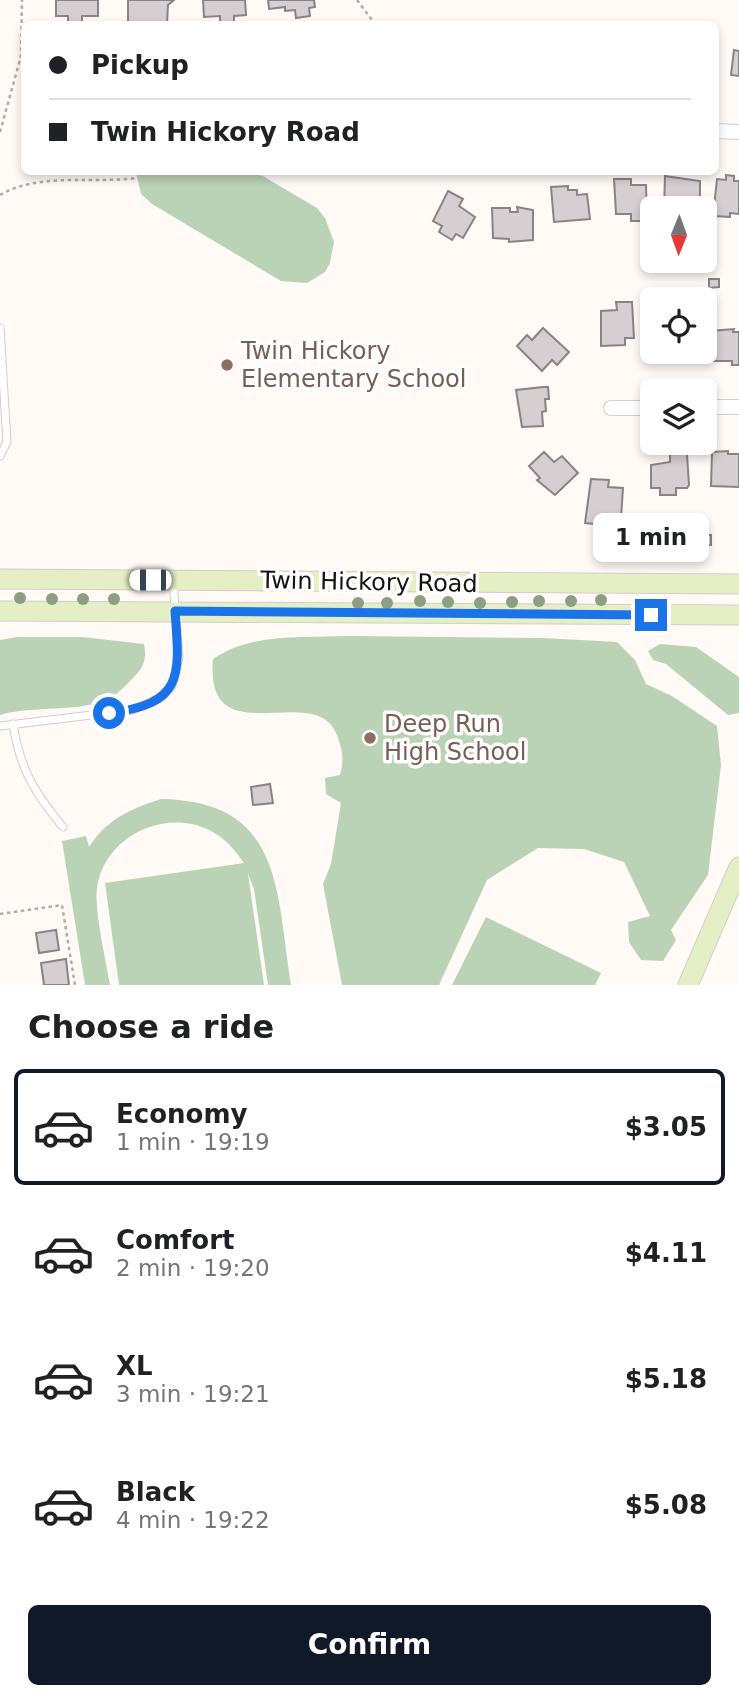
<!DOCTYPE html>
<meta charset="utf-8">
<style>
body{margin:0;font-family:"DejaVu Sans",sans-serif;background:#f6f6f6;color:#202124;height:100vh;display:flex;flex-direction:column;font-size:26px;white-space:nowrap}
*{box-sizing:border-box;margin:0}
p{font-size:23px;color:#757577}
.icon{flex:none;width:38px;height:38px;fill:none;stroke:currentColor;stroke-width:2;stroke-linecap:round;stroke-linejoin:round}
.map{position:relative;height:985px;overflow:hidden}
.drawer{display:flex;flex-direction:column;background:#fff;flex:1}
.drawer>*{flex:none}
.banner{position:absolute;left:21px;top:21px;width:698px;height:154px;border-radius:10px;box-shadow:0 4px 10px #0003;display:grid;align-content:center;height:154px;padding:0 28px;background:#fff}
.needle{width:46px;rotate:181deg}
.fabs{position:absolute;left:640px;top:196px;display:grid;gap:14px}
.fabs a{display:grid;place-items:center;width:77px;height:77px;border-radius:10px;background:#fff;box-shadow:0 4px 10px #0003;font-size:35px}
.end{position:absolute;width:32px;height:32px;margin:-16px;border:9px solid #1a73e8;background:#fff;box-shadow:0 0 0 4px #fff}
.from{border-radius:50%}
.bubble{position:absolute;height:49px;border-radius:10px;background:#fff;box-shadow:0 4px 10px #0003;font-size:23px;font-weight:800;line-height:49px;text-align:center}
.car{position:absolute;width:21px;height:42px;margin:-21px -10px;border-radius:9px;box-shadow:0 0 5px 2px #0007;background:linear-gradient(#fff 24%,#345 0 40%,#fff 0 76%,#345 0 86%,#fff 0)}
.banner b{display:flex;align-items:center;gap:24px;height:66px;font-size:26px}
.banner b+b{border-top:2px solid #e0e0e0}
.banner i{width:18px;height:18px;background:#202124}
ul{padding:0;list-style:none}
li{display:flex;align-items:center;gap:21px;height:116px;margin:0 14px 10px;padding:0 14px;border:4px solid transparent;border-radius:10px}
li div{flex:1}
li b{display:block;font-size:26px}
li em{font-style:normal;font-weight:800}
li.on{border-color:#111827}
li>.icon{width:63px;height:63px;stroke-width:1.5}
h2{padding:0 28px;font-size:32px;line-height:84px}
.button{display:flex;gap:14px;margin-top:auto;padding:14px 28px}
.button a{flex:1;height:80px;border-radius:10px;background:#111827;color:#fff;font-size:28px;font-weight:800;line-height:80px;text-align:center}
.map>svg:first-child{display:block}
.green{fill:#bad2b6}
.building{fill:#d6ced0;stroke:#8a8386;stroke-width:2}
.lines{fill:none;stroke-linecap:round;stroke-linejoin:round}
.lane-casing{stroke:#d4cdc9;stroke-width:9}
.street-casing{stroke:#d4cdc9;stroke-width:16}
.secondary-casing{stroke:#d4cdc9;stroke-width:21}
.path{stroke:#b1adaa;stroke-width:2.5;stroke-dasharray:3.5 3.5;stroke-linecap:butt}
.lane{stroke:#fff;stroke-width:7}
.street{stroke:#fff;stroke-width:14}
.secondary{stroke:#e4efc6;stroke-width:19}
.tree{fill:#8c9f84}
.route{stroke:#1a73e8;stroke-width:9}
.education-dot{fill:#8d6e63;stroke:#fff;stroke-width:2.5}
.labels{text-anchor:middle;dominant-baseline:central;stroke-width:7;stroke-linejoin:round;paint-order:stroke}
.education-label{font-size:24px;fill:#785e54;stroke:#fff;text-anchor:start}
.street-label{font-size:24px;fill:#151211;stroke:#fff}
</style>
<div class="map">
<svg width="739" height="985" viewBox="0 0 739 985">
<rect width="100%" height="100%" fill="#fffaf6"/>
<!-- green -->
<g class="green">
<path d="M136 172H256L317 208 325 218 334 242 330 263 325 272 307 283 281 281 152 204 141 194Z"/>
<path d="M351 636 543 638 617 642 635 660 646 684 672 696 717 726 721 765 708 875 671 930 676 940 663 961 641 960 629 942 628 922 650 916 624 862 584 849 538 848 487 880 439 985H342L323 884 331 864 341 803 326 794 325 778 340 775C344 760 343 753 338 738 319 676 204 760 213 659 253 632 305 638 351 636Z"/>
<path d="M17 637H82L144 644C147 659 144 667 133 678 126 685 117 695 108 699 77 713 34 705 0 715V640Z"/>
<path d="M660 644 696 647 739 677V713L728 715 666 664 653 660 648 651Z"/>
<path d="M161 799C283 801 276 890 291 985H268L254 889 248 874 264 985H119L105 883 244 863C235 850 224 837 209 830 164 808 104 837 97 888 94 910 106 961 110 985H85L62 841 86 836 89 847C107 819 130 809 161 799Z"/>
<path d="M486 917 601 973 595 985H452Z"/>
</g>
<!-- building -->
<g class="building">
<path d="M56 0H98V16H82V24H68V16H56Z"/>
<path d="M128 0H174L168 5 167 24H128Z"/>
<path d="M203 0H245L246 15 234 16V24H220V16L204 17Z"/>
<path d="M268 0H314L315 7 309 8 310 16 296 18 295 10 285 11V7L269 9Z"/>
<path d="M734 50 739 51V76L731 75Z"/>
<path d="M726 175 734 176V181H739V214L730 213V217L713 216 717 179 726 180Z"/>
<path d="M665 176 700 181V208H664Z"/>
<path d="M614 179H631V185H646L647 221H631V214H616Z"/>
<path d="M568 186V190H577V195L587 194 590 219 554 222 551 187Z"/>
<path d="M448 191 463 199 459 206 475 217 463 238 456 234 452 240 439 232 442 226 433 221Z"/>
<path d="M517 207 533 210V240L509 242V239L493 238 492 208H510V212H518Z"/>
<path d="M709 279H719V287L709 288Z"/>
<path d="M616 302H632L634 338H625V345L601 346V311L617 310Z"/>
<path d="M543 328 569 352 557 365 552 360 542 371 517 346 527 335 532 340Z"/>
<path d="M734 329 733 332H739V365H732V361H709V331Z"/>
<path d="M656 352H675V358L656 357Z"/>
<path d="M543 387H548L549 399H545L546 411 542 412 543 426 522 427 516 390Z"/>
<path d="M728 451V454H739V487L711 486 712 452Z"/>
<path d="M544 452 554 462 562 456 578 473 555 495 537 480 540 478 529 466Z"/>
<path d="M670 454H687L689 485 687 488H676V495H660V488H651V465L670 462Z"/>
<path d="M591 479 609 480 608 487 623 488 621 518 606 517 605 525 585 523Z"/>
<path d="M700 535H711V545L700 544Z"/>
<path d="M270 784 273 803 253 805 251 787Z"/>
<path d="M56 930 59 950 39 953 36 933Z"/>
<path d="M66 959 69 985H44L41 963Z"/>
</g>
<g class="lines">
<!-- lane casing -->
<g class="lane-casing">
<g id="lane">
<path d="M0 328 7 442 0 456"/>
<path d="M13 724C20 769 34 792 63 827"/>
<path d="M0 726 133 710 162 697 172 686 179 657 173 581"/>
</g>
</g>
<!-- street casing -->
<g class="street-casing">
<g id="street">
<path d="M716 131 739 132"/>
<path d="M705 407H739"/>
<path d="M611 408H653"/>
</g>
</g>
<!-- secondary casing -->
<g class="secondary-casing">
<g id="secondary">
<path d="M0 579 739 584"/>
<path d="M0 611 739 615"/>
<path d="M688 985 739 867"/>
</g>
</g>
<!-- path -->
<g class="path">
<path d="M357 0 375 24"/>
<path d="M0 132 21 56 22 0"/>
<path d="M0 195C39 172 93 184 136 178"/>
<path d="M0 914 62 905 75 985"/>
</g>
<!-- lane -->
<use href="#lane" class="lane"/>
<!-- street -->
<use href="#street" class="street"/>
<!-- secondary -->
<use href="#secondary" class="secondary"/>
</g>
<!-- trees -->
<g class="tree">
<circle cx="20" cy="598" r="6"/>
<circle cx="52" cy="599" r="6"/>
<circle cx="83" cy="599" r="6"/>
<circle cx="114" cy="599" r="6"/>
<circle cx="601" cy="600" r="6"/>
<circle cx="420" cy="601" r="6"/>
<circle cx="539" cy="601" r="6"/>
<circle cx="571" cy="601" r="6"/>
<circle cx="448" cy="602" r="6"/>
<circle cx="512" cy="602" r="6"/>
<circle cx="358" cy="603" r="6"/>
<circle cx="387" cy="603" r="6"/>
<circle cx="480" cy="603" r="6"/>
</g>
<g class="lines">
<!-- route -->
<path class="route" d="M109 713C184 704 180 676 175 611L651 615"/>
</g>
<!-- markers -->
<g class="education-dot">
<circle cx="227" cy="365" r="7"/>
<circle cx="370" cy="738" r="7"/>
</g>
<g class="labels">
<!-- education labels -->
<g class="education-label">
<text x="241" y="351">Twin Hickory<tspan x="241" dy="28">Elementary School</tspan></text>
<text x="384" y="724">Deep Run<tspan x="384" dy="28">High School</tspan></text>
</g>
<!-- street labels -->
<g class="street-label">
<text transform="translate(369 582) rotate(1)">Twin Hickory Road</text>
</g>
</g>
</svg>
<div class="fabs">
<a><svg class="needle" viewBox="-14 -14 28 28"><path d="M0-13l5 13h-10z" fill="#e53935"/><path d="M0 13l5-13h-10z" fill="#757577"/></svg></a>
<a><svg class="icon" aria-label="locate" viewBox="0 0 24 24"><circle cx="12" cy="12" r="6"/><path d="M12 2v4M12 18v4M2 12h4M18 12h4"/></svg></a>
<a><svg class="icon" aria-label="layers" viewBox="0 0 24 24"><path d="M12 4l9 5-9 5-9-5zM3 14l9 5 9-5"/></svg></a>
</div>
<i class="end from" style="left:109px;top:713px"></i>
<i class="end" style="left:651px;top:615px"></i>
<div class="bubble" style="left:593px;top:513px;width:116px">1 min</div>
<i class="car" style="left:150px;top:580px;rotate:270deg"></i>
<div class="banner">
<b><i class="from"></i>Pickup</b>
<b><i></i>Twin Hickory Road</b>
</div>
</div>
<section class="drawer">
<h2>Choose a ride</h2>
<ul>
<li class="on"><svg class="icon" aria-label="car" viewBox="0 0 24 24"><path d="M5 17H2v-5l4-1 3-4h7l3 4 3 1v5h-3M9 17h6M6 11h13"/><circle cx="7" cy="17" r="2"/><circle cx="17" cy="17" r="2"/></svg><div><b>Economy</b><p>1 min · 19:19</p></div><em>$3.05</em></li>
<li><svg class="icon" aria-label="car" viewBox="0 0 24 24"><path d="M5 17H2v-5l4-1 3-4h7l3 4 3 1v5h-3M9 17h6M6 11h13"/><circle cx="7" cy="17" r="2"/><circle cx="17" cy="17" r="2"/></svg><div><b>Comfort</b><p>2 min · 19:20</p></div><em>$4.11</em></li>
<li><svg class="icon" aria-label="car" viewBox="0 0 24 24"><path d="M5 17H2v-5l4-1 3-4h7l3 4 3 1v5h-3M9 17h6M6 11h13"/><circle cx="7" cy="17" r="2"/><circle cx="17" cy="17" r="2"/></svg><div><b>XL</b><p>3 min · 19:21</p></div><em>$5.18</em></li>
<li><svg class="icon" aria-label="car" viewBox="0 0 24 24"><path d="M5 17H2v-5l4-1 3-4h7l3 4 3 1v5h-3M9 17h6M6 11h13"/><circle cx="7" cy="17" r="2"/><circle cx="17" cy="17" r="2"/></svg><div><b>Black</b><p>4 min · 19:22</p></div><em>$5.08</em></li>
</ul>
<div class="button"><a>Confirm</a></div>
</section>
